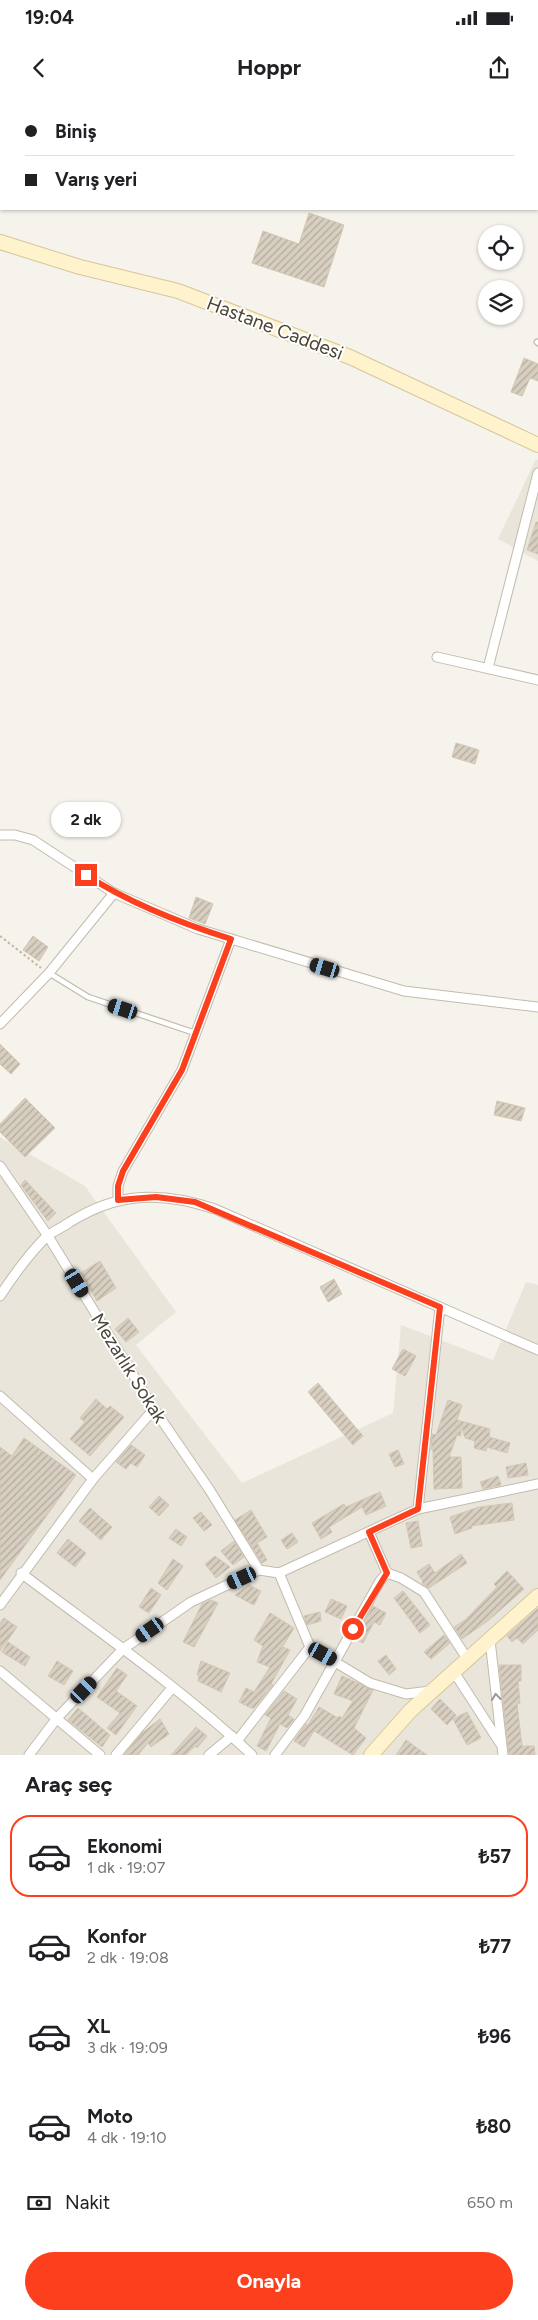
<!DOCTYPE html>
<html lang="tr">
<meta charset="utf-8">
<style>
body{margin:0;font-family:Figtree,sans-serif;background:#f2f2f2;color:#202124;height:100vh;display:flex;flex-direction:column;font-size:19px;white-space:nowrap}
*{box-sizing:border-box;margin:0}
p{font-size:16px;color:#757577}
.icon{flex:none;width:28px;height:28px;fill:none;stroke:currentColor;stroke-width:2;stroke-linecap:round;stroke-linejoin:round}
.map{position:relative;height:1655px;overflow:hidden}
.details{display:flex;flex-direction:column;background:#fff;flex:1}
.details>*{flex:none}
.banner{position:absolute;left:0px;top:0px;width:539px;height:110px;box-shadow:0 1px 4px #0004;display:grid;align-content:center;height:110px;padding:0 25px;background:#fff}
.buttons{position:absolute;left:478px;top:125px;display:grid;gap:10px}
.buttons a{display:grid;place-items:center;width:45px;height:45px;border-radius:50%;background:#fff;box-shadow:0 1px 4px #0004;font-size:25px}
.end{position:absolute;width:22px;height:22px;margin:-11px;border:6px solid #fc3f1d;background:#fff;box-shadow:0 0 0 2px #fff}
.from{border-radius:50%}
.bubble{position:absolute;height:35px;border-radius:18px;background:#fff;box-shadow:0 1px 4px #0004;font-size:16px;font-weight:700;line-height:35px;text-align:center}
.car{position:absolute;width:15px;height:30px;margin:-15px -8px;border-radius:6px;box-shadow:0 0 4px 1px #0007;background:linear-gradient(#222 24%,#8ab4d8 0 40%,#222 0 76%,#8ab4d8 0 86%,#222 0)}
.banner b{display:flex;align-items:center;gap:18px;height:48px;font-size:19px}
.banner b+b{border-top:1px solid #e0e0e0}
.banner i{width:12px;height:12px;background:#202124}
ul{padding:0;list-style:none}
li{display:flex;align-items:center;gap:15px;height:82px;margin:0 10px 8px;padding:0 15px;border:2px solid transparent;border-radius:20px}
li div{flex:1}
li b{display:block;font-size:19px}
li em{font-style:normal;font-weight:700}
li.on{border-color:#fc3f1d}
li>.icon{width:45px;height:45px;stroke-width:1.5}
h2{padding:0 25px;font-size:22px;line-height:60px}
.pay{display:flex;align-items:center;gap:12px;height:55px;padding:0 25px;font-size:19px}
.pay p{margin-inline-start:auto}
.cta{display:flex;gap:10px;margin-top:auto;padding:10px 25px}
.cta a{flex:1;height:58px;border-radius:30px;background:#fc3f1d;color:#fff;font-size:20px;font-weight:700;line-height:58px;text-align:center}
.status{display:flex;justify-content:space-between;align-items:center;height:35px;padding:0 25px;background:#fff;direction:ltr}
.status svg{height:14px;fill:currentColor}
header{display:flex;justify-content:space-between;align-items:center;height:65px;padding:0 25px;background:#fff;font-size:22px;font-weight:700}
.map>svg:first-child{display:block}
.residential{fill:#eae5da}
.building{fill:url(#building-hatch);stroke:#d3c7b4}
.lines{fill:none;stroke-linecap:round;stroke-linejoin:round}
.lane-casing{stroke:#c2bbae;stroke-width:7}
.street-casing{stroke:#c2bbae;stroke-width:11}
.secondary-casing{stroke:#d6c79b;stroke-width:16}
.path{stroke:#c4b79f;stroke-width:2;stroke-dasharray:2.5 2.5;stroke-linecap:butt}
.lane{stroke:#fff;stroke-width:4.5}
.street{stroke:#fff;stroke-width:9}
.secondary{stroke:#fff3cd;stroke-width:14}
.oneway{stroke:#9c9892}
.route{stroke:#fc3f1d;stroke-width:6}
.labels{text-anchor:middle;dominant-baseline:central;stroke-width:4;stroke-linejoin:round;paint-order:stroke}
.street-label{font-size:19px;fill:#4b4439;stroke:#fff}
</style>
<div class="status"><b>19:04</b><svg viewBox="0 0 49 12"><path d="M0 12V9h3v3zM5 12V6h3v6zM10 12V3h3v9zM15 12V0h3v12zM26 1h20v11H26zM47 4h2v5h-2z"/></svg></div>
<header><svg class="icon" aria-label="back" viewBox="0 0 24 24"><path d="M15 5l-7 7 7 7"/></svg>Hoppr<svg class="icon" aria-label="share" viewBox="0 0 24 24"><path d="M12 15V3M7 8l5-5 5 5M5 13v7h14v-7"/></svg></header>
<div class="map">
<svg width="538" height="1655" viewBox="0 0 538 1655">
<defs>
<pattern id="building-hatch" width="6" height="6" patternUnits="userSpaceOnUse" patternTransform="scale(1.25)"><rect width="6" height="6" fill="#d8cfc1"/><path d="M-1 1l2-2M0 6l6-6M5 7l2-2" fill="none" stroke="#b1aa9e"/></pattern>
</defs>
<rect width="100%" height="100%" fill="#f6f3ec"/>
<!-- residential -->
<g class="residential">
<path d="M536 359 538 360V461L498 439Z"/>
<path d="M0 1037 85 1086 176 1212 136 1245 242 1383 393 1313 401 1225 493 1260 526 1182 538 1185V1655H0Z"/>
</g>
<!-- building -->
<g class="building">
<path d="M309 113 344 125 324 187 252 163 263 131 299 144Z"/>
<path d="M524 258 538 264V281L530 278 522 296 511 292Z"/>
<path d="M536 422H538V454L527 450Z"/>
<path d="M456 643 479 650 475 664 452 657Z"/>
<path d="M196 797 213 804 205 824 189 818Z"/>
<path d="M33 836 48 847 39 861 23 850Z"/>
<path d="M0 944 20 964 11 974 0 964Z"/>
<path d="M25 998 55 1028 25 1057 0 1032V1024Z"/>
<path d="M497 1001 525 1008 521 1021 494 1015Z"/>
<path d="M25 1080 56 1113 48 1121 21 1085Z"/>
<path d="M100 1161 116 1188 97 1201 81 1173Z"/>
<path d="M334 1179 342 1194 328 1202 320 1187Z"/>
<path d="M128 1218 139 1232 126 1242 115 1229Z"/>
<path d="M403 1249 416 1256 405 1276 392 1269Z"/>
<path d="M318 1283 363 1336 353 1345 308 1292Z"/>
<path d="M96 1299 107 1309 110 1306 124 1317 90 1356 70 1339 85 1322 80 1318Z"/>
<path d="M448 1300 462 1305 457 1320 490 1329 489 1337 510 1343 507 1353 487 1347 486 1351 474 1348 475 1341 465 1338 461 1325V1336L457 1335 449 1357H461L462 1388 434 1389 433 1350 431 1349 432 1334 436 1335Z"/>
<path d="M24 1338 76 1375 0 1480V1347L12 1356Z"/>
<path d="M131 1345 145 1355 137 1367 131 1363 126 1369 116 1362Z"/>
<path d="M398 1350 404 1364 395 1367 389 1354Z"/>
<path d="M526 1363 528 1375 508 1378 506 1367Z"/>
<path d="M498 1376 501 1385 483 1389 480 1382Z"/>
<path d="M380 1392 386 1406 366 1415 362 1407 329 1427 332 1432 321 1439 312 1423 344 1404 346 1407Z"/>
<path d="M159 1396 169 1405 159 1416 149 1407Z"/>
<path d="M512 1403 514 1420 471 1426 472 1428 455 1434 450 1417 479 1407Z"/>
<path d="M90 1408 112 1427 101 1440 79 1421Z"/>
<path d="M251 1410 267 1437 257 1443 267 1460 262 1463 235 1420Z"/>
<path d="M201 1412 212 1425 204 1431 193 1418Z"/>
<path d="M418 1421 422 1446 411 1448 406 1423Z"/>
<path d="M176 1429 187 1437 181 1446 169 1438Z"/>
<path d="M292 1433 298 1442 287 1449 281 1440Z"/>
<path d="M68 1439 86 1453 75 1467 57 1453Z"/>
<path d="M234 1441 244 1457 233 1465 221 1451Z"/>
<path d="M461 1454 467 1463 429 1488 422 1483 423 1482 417 1472 429 1464 435 1473Z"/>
<path d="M215 1456 230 1467 216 1478 205 1464Z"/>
<path d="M173 1459 183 1466 167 1490 158 1483Z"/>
<path d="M507 1471 524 1489 489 1520 462 1539 454 1527 465 1520 497 1487 494 1484Z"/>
<path d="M249 1485 261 1491 254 1505 235 1495Z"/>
<path d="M151 1488 161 1495 149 1513 139 1507Z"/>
<path d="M403 1491 430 1525 420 1533 394 1498Z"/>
<path d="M331 1499 347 1506 341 1519 325 1512Z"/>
<path d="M211 1500 218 1503 194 1547 183 1542 202 1504Z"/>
<path d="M373 1506 386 1513 380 1525 374 1522 363 1543 355 1539Z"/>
<path d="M538 1508V1530L523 1544 517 1538 512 1542 507 1536Z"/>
<path d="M320 1512 321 1521 307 1525 304 1516Z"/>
<path d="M270 1513 294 1528 278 1554 283 1547 290 1550 271 1584 273 1585 254 1608H251L239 1602 246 1588 254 1592 270 1567 257 1562 263 1546 254 1540Z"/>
<path d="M4 1518 17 1527 0 1551V1523Z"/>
<path d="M444 1535 450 1543 431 1559 424 1552Z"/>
<path d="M8 1542 30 1557 25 1566 2 1552Z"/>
<path d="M386 1555 396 1569 389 1575 378 1561Z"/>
<path d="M57 1561 73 1571 64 1585 48 1576Z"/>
<path d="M201 1561 230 1573 221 1592 198 1581 199 1575H197Z"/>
<path d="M499 1565H521V1581H518L520 1603 517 1604 522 1646H534L535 1655H509Z"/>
<path d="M117 1568 127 1575 116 1591 137 1606 116 1635 107 1628 120 1613 97 1597Z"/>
<path d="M342 1576 373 1590 354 1628 366 1638 353 1655 314 1631 304 1647 294 1641 306 1624 308 1625 319 1607 338 1618 339 1616 342 1618 353 1601 334 1594Z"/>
<path d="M284 1591 297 1599 288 1615 294 1619 287 1628 280 1624 266 1651 257 1646 271 1618 265 1615Z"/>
<path d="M440 1599 456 1615 447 1625 431 1609Z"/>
<path d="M78 1608 110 1635 102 1647 68 1620Z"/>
<path d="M467 1612 481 1638 467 1645 453 1619Z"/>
<path d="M160 1619 169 1634 151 1647 148 1643 138 1655H124L142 1633Z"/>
<path d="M196 1627 207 1636 197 1648 195 1646 186 1655H171Z"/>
<path d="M406 1640 427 1655H396Z"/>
</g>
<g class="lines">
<!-- lane casing -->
<g class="lane-casing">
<g id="lane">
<path d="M537 242 538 243"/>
<path d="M49 873 88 897 195 933"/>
</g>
</g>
<!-- street casing -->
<g class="street-casing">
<g id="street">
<path d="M437 557 538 580"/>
<path d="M488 568 538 373"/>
<path d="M0 735H15L33 740 114 793 198 829 404 891 538 907"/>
<path d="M0 924 49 873 114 793"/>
<path d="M0 1066 48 1136 154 1309 209 1389 259 1470"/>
<path d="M118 1100V1086L123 1071 182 970 231 839"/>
<path d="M0 1196C13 1176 30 1153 47 1136 54 1131 63 1127 70 1122 118 1092 162 1091 215 1109L538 1250"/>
<path d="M0 1296 93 1379"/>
<path d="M418 1409 440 1207"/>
<path d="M369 1432 387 1473"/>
<path d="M21 1473C99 1532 181 1588 252 1655"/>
<path d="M279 1473 310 1547 370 1583 406 1594 430 1591"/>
<path d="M0 1505 93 1379 154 1309"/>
<path d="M490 1540 503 1655"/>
<path d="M0 1571 100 1655"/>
<path d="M454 1572 500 1643"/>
<path d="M237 1641 310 1547"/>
<path d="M29 1655 57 1618 123 1549 191 1502 259 1470 279 1473 418 1409 538 1384"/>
<path d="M116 1655 172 1588"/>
<path d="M209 1655 232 1636"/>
<path d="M275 1655 305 1615 380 1481 387 1473 401 1478 424 1492 468 1560"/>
</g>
</g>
<!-- secondary casing -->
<g class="secondary-casing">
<g id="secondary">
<path d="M0 142 80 167 178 191 350 257 538 345"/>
<path d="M371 1655 411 1610 538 1496"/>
</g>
</g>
<!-- path -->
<path class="path" d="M0 836 41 868"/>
<!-- lane -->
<use href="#lane" class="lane"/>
<!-- street -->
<use href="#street" class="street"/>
<!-- secondary -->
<use href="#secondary" class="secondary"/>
</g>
<!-- one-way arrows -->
<defs><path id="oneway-chevron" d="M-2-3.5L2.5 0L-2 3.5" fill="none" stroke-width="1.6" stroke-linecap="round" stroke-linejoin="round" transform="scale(1.25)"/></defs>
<use class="oneway" href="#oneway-chevron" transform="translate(496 1597) rotate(-96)"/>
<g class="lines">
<!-- route -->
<path class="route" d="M86 775C131 804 180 823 231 839L182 970 123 1071 118 1086V1100L156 1097 195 1102 440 1207 418 1409 369 1432 387 1473 353 1529"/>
</g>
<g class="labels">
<!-- street labels -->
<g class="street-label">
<text transform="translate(275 228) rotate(21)">Hastane Caddesi</text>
<text transform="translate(129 1268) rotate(58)">Mezarlık Sokak</text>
</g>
</g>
</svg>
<div class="buttons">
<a><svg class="icon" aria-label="locate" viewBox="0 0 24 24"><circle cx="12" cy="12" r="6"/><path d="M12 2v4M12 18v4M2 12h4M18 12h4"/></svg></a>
<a><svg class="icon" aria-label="layers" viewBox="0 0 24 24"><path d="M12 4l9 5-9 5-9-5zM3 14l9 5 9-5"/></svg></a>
</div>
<i class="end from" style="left:353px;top:1529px"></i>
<i class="end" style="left:86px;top:775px"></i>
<div class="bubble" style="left:51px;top:702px;width:70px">2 dk</div>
<i class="car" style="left:325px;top:868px;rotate:287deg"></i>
<i class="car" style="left:123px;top:909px;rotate:288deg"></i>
<i class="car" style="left:77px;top:1183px;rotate:149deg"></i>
<i class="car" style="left:242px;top:1478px;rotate:245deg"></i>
<i class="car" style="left:150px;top:1530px;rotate:235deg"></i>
<i class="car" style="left:323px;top:1554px;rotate:119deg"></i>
<i class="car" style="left:84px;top:1590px;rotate:44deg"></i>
<div class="banner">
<b><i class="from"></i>Biniş</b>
<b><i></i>Varış yeri</b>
</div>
</div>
<section class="details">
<h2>Araç seç</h2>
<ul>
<li class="on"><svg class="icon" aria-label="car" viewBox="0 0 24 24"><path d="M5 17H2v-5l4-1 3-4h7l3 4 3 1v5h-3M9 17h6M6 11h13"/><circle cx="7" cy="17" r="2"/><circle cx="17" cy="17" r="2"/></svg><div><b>Ekonomi</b><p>1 dk · 19:07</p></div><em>₺57</em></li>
<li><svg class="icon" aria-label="car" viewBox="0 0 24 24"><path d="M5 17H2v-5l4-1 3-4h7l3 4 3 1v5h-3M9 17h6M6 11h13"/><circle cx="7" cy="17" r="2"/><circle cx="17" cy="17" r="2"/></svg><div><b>Konfor</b><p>2 dk · 19:08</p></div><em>₺77</em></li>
<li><svg class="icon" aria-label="car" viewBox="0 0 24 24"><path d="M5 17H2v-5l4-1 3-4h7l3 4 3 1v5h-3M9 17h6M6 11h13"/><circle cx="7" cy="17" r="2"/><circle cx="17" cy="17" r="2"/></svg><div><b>XL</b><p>3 dk · 19:09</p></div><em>₺96</em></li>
<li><svg class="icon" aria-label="car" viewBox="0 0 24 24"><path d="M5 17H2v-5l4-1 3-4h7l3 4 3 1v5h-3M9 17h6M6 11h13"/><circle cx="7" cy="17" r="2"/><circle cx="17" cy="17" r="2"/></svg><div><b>Moto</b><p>4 dk · 19:10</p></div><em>₺80</em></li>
</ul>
<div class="pay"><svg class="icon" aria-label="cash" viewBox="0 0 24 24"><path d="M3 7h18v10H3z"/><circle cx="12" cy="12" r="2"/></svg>Nakit<p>650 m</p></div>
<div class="cta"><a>Onayla</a></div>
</section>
